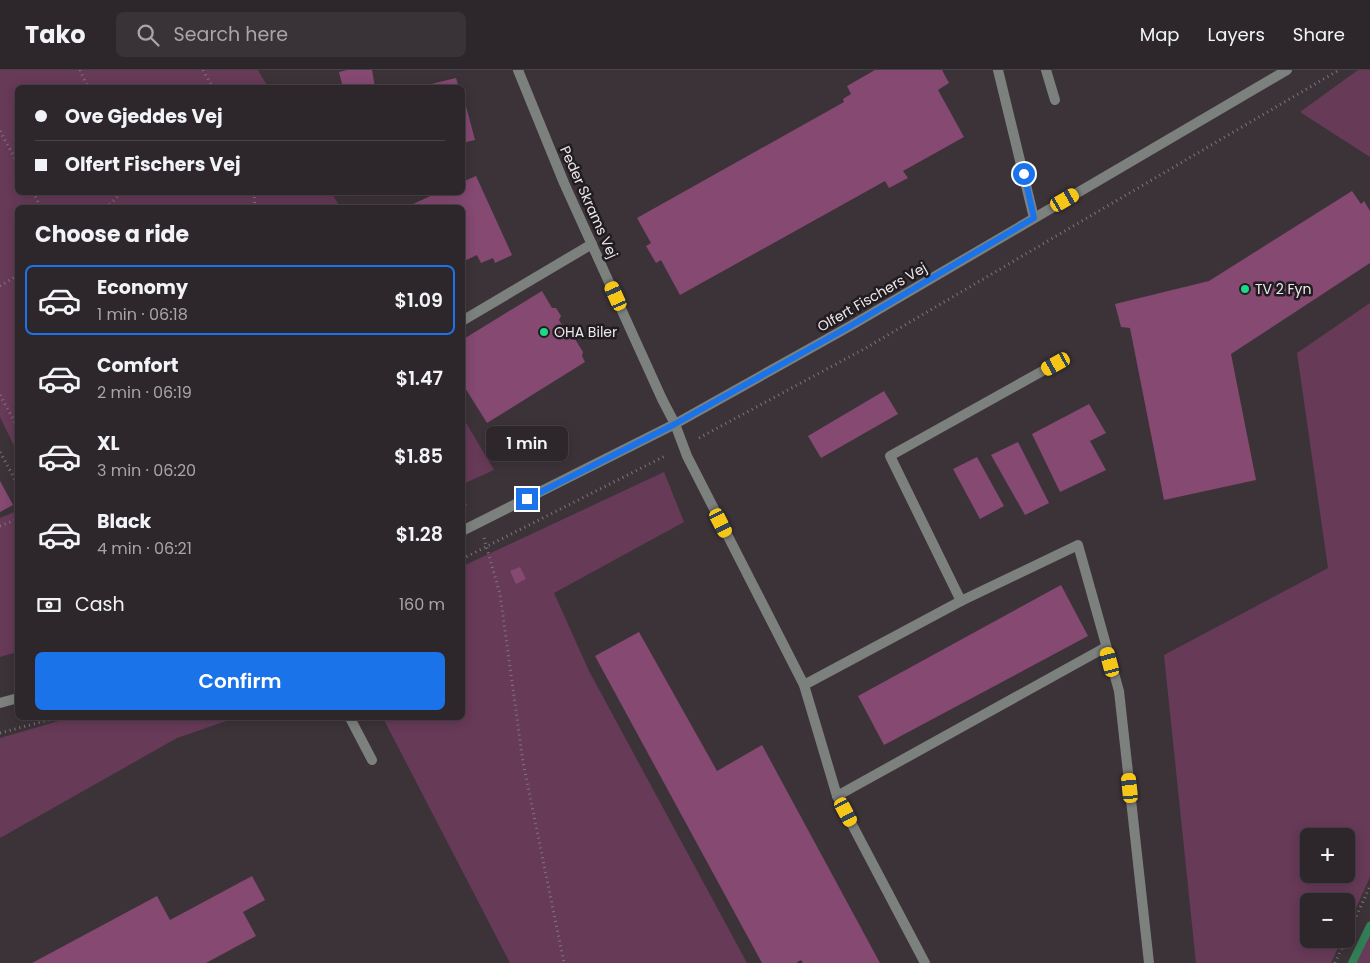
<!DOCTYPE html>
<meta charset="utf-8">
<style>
body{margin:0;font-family:Poppins,sans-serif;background:#393237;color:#f1f3f6;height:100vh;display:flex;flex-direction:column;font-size:19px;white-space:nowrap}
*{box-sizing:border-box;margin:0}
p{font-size:16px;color:#a7a5a9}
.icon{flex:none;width:28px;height:28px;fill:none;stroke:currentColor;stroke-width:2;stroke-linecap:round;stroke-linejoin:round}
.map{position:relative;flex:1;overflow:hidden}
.side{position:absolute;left:15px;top:135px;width:450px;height:515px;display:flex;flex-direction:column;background:#2d262b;border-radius:8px;box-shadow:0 2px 12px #0003,0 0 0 1px #484347}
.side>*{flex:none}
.guide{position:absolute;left:15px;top:15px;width:450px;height:110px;border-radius:8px;box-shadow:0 2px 12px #0003,0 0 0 1px #484347;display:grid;align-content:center;height:110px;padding:0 20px;background:#2d262b}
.tools{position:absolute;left:1300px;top:758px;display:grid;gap:10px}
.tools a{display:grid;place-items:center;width:55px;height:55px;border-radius:8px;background:#2d262b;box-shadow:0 2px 12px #0003,0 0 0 1px #484347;font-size:25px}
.end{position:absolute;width:22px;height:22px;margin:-11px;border:6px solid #1a73e8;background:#fff;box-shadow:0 0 0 2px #fff}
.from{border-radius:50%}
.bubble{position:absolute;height:35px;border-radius:8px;background:#2d262b;box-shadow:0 2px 12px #0003,0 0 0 1px #484347;font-size:16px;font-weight:600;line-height:35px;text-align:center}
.car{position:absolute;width:15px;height:30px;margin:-15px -8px;border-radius:6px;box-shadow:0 0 4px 1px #0007;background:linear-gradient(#f5c518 24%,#345 0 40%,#f5c518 0 76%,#345 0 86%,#f5c518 0)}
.guide b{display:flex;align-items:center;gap:18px;height:48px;font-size:19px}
.guide b+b{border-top:1px solid #484347}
.guide i{width:12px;height:12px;background:#f1f3f6}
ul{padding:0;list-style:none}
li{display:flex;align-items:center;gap:15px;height:70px;margin:0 10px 8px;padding:0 10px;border:2px solid transparent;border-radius:8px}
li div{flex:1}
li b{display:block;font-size:19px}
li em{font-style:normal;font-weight:600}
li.on{border-color:#1a73e8}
li>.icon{width:45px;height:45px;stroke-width:1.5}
h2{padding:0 20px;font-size:22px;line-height:60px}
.pay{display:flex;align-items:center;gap:12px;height:55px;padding:0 20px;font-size:19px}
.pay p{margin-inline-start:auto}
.primary-button{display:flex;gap:10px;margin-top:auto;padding:10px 20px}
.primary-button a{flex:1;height:58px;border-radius:8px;background:#1a73e8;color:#fff;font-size:20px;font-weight:600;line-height:58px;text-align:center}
header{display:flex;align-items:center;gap:30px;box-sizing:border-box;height:70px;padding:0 25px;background:#2d262b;border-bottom:1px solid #484347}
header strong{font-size:24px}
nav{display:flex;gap:28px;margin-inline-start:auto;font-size:18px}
.search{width:350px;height:45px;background:#393237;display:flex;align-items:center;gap:12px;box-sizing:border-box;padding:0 18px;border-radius:8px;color:#a7a5a9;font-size:19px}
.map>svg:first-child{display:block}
.green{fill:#673a58;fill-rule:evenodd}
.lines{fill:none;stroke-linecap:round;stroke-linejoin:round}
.stream{stroke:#327e56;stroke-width:8}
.building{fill:#854972}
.path{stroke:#7e767b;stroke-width:3;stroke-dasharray:1 4;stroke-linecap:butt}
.service{stroke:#7c817e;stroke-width:10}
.minor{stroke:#7c817e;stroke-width:10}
.tertiary{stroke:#7c817e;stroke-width:10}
.route{stroke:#1a73e8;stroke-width:6}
.poi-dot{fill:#1cd988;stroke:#201c1f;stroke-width:2}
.labels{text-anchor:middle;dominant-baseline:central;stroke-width:5;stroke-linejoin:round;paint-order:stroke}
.street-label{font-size:14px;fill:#ede7eb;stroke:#201c1f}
.poi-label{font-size:14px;fill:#ede7eb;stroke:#201c1f;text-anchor:start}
</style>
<header>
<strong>Tako</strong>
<div class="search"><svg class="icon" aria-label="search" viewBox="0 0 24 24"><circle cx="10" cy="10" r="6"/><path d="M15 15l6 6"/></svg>Search here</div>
<nav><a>Map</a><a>Layers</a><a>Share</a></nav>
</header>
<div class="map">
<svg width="1370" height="893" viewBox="0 0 1370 893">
<rect width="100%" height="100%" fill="#3c3339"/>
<!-- green -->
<g class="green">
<path d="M0 0H258L268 17 18 18V122H331L340 137 18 138 17 382 0 347Z"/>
<path d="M1358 0H1370V87L1300 42Z"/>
<path d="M1370 233V807L1346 860V831H1309V869H1342L1331 893H1196L1164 585 1328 498 1297 283ZM1346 766V804H1309V766Z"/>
<path d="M462 346 494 400 463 414H462Z"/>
<path d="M664 402 684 452 554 523 589 601 747 893H510L383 648H462L463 496Z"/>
<path d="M17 441V582L0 587V448Z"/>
<path d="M69 648H235L177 668 0 768V668Z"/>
<path d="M1370 851V893H1349Z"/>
</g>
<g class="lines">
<!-- stream -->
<path class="stream" d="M1352 893 1370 856"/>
</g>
<!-- building -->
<g class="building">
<path d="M347 0H372L375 17 343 18 339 2Z"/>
<path d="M875 0H942L949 13 938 20 964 67 903 101 908 108 889 118 885 111 680 225 661 190 656 193 646 176 651 173 637 148 844 32 843 29 851 24 847 16Z"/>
<path d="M456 8 459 18H432L431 14Z"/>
<path d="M466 36 475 70 462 73V37Z"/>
<path d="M476 106 512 185 495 193 493 188 481 193 477 185 462 192V138H412L411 135 439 122H462V112Z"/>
<path d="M1352 121 1361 134 1364 131 1370 141V193L1231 284 1256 410 1164 430 1130 258 1121 257 1115 234 1209 211Z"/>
<path d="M542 221 552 238H556L561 246 559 250 570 268 575 269 583 282 582 286 585 292 487 353 462 313V270Z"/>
<path d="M884 321 898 344 821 388 808 366Z"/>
<path d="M1089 334 1106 363 1090 371 1106 400 1060 422 1032 364Z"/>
<path d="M1018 372 1049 433 1025 445 991 385Z"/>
<path d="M977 387 1004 436 980 449 953 399Z"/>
<path d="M0 411 13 435 0 442Z"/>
<path d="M520 497 526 509 516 514 510 501Z"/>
<path d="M1061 515 1088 566 884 675 858 626Z"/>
<path d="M639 562 717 701 762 675 880 893H803L801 890 796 893H762L595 586Z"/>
<path d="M252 806 265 830 243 842 256 866 206 893H32L157 826 170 850Z"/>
</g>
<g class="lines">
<!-- path -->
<g class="path">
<path d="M80 0 88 18"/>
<path d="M203 0 213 18"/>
<path d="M0 61 18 94"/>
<path d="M33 122 41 138"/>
<path d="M254 122 255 138"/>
<path d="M106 138 122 122"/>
<path d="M0 216 18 205"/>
<path d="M0 325 18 358"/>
<path d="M699 368 864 279 1339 0"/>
<path d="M0 382 18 415"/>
<path d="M462 431 468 439"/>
<path d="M0 456 18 449"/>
<path d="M484 468 500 524 523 692 564 893"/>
<path d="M462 489 667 385"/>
<path d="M0 663 56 648"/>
<path d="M1346 869 1370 816"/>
<path d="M1335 893 1346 869"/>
</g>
<!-- service -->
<g class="service">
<path d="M1046 0 1055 30"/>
<path d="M462 251 592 174"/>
<path d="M675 354 687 386 804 615 837 726 925 893"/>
<path d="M961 531 1078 475 1119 621 1149 893"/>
<path d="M804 615 961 531 890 386 1055 294"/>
<path d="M350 648 372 690"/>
<path d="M837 726 1106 577"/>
</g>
<!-- minor -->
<g class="minor">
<path d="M518 0 564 113 662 329 675 354"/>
<path d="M998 0 1034 148"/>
</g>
<!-- tertiary -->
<g class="tertiary">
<path d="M462 461 675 354 852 255 1287 0"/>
<path d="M0 633 18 628"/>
</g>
</g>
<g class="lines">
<!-- route -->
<path class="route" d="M527 429 675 354 852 255 1034 148 1024 104"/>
</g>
<!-- markers -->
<g class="poi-dot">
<circle cx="1245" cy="219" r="5"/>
<circle cx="544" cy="262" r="5"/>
</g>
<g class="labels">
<!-- street labels -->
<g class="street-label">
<text transform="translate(589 132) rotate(66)">Peder Skrams Vej</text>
<text transform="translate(872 227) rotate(-30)">Olfert Fischers Vej</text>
</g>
<!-- poi labels -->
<g class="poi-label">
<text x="1255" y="219">TV 2 Fyn</text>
<text x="554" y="262">OHA Biler</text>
</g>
</g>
</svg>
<div class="tools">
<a>+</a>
<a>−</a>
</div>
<i class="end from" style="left:1024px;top:104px"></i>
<i class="end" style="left:527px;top:429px"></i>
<div class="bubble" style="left:486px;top:356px;width:82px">1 min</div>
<i class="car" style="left:1065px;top:130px;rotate:60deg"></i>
<i class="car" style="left:616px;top:226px;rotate:336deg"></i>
<i class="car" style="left:1056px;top:294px;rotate:241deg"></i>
<i class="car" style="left:721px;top:453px;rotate:153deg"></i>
<i class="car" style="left:1110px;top:592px;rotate:345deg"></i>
<i class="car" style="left:1130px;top:718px;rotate:354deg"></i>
<i class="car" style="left:846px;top:742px;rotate:152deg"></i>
<div class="guide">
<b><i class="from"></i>Ove Gjeddes Vej</b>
<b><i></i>Olfert Fischers Vej</b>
</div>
<section class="side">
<h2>Choose a ride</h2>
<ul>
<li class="on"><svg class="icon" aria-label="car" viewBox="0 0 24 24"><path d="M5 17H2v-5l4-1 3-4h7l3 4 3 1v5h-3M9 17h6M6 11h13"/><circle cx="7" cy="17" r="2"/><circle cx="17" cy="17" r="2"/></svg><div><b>Economy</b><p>1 min · 06:18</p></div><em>$1.09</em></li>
<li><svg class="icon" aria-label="car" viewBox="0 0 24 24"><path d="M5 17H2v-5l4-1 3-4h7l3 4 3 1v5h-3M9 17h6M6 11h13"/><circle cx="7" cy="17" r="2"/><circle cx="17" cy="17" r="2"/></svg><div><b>Comfort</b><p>2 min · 06:19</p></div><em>$1.47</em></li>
<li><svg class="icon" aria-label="car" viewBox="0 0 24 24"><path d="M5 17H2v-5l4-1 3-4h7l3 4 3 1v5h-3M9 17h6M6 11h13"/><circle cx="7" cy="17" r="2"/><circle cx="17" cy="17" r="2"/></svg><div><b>XL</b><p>3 min · 06:20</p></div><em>$1.85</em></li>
<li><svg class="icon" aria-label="car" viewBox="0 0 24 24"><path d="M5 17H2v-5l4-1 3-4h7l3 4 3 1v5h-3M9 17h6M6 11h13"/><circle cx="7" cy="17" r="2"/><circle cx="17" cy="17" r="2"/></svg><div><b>Black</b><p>4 min · 06:21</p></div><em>$1.28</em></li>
</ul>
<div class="pay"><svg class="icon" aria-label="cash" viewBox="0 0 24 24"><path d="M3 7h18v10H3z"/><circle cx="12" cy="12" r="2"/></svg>Cash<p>160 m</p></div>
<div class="primary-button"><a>Confirm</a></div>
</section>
</div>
